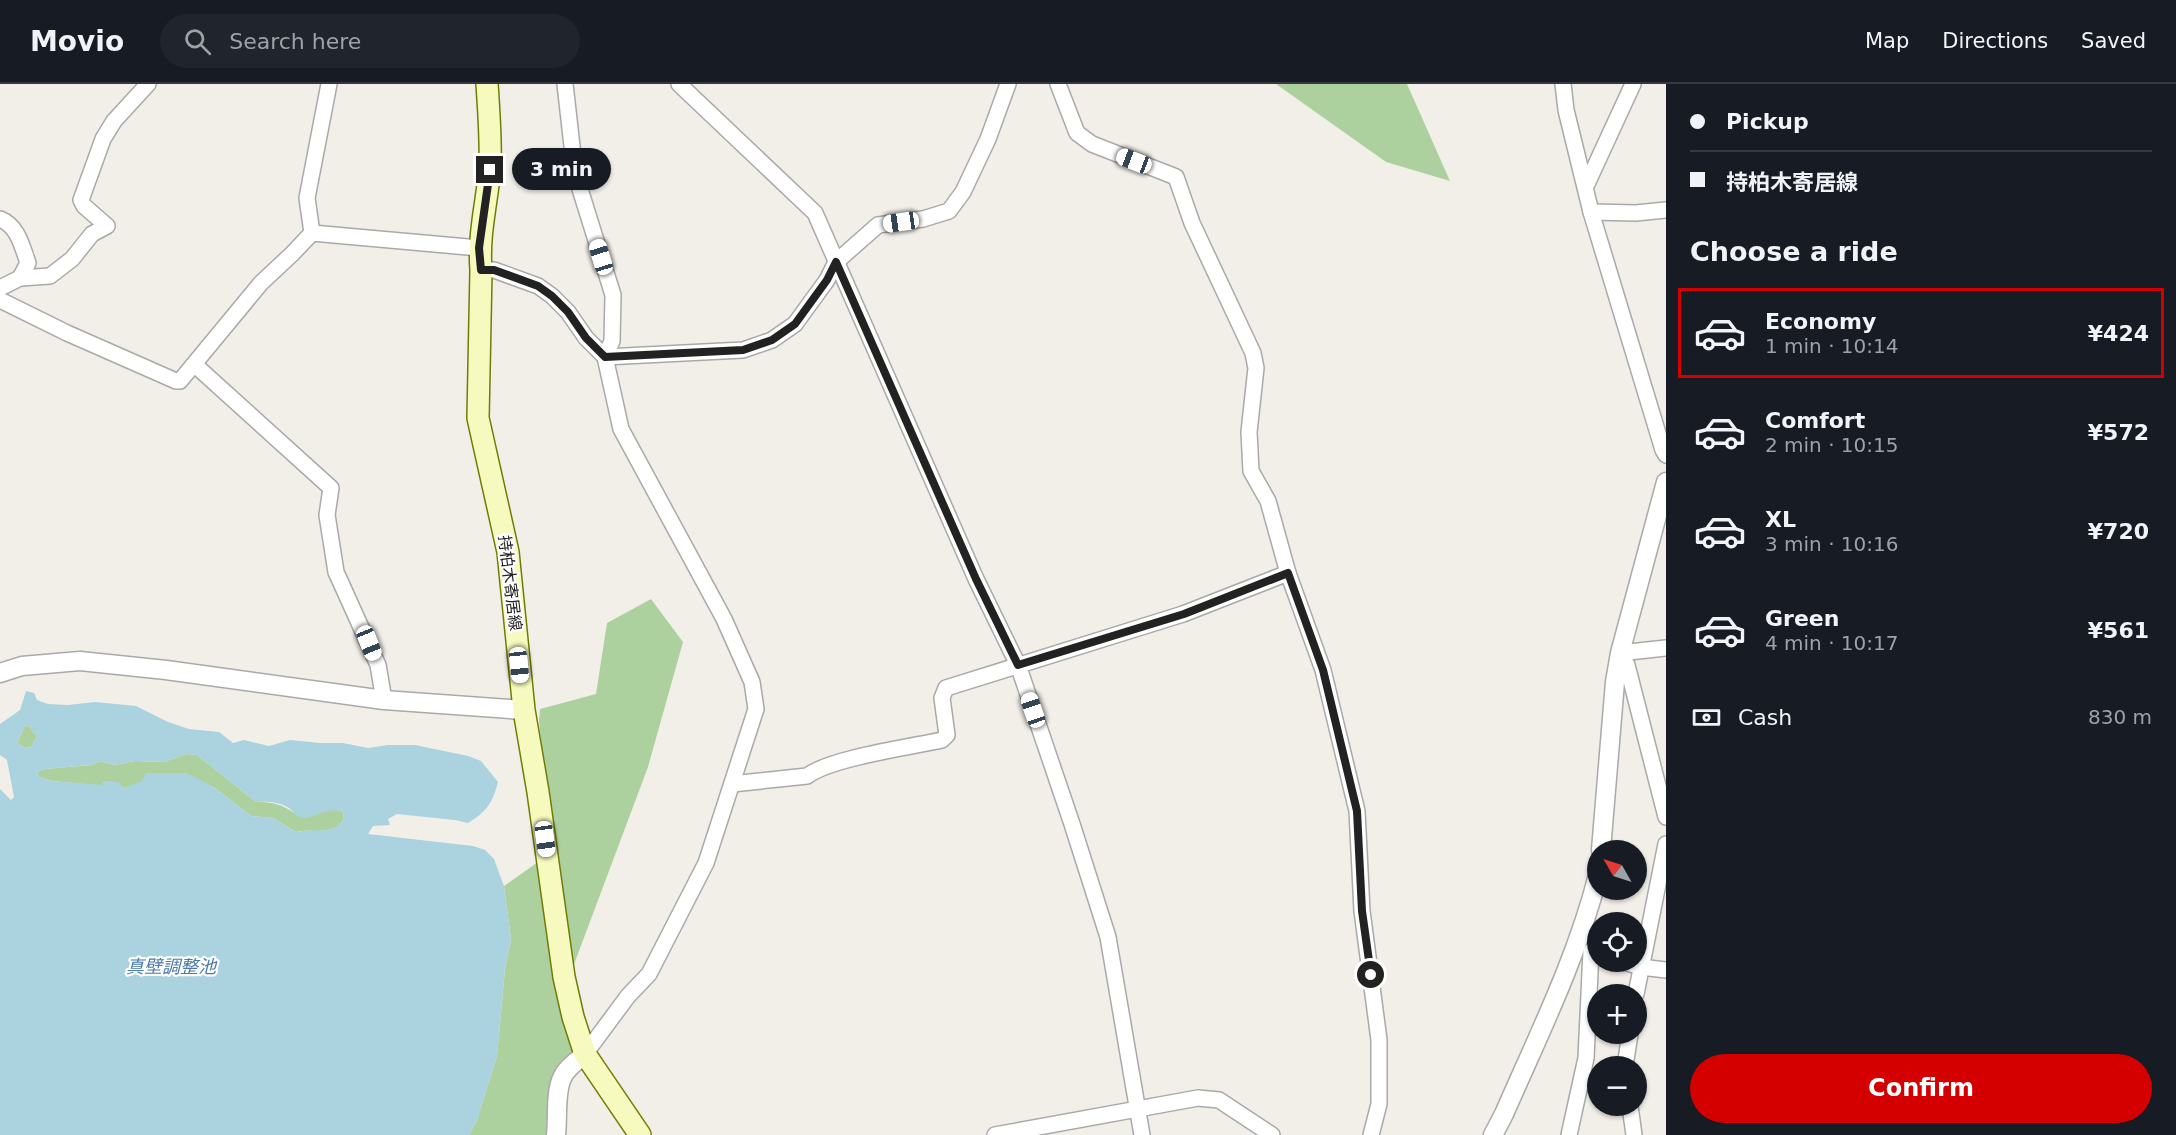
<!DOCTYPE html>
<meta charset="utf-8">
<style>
body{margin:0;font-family:"DejaVu Sans","Noto Sans JP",sans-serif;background:#20242c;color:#f1f3f6;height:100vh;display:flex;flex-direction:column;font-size:22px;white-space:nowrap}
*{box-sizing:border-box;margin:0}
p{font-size:20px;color:#9ea1a6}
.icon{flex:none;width:33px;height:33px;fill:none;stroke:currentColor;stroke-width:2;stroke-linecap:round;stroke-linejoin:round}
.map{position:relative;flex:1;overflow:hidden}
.panel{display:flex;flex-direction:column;background:#171b24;width:510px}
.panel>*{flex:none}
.guide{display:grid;align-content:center;height:132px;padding:0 24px;background:#171b24}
.needle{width:39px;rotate:309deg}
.controls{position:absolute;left:1587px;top:756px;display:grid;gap:12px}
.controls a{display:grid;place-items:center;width:60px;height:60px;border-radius:50%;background:#171b24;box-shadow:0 2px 4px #0004;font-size:30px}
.end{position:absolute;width:27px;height:27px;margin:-14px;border:8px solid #222;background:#fff;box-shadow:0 0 0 3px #fff}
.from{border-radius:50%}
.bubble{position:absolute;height:42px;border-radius:21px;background:#171b24;box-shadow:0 2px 4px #0004;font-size:20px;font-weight:800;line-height:42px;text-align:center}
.car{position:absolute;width:18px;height:36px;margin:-18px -9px;border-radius:8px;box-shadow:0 0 4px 2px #0007;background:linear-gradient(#fff 24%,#345 0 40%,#fff 0 76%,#345 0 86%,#fff 0)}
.guide b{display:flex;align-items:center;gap:21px;height:57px;font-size:22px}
.guide b+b{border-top:2px solid #363941}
.guide i{width:15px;height:15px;background:#f1f3f6}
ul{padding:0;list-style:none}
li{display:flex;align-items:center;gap:18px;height:90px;margin:0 12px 9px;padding:0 12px;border:3px solid transparent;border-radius:0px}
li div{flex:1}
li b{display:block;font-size:22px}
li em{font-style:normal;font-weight:800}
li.current{border-color:#d40000}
li>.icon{width:54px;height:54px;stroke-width:1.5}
h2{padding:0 24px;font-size:27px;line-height:72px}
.pay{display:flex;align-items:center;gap:15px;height:66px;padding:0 24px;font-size:22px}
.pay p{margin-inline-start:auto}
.button{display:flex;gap:12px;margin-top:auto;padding:12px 24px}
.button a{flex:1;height:69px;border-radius:36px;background:#d40000;color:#fff;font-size:24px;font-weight:800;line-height:69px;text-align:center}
header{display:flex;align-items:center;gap:36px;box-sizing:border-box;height:84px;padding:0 30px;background:#171b24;border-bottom:2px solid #363941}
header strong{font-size:28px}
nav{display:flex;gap:33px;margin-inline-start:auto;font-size:21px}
.search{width:420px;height:54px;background:#20242c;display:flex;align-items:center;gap:15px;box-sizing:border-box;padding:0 21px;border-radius:33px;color:#9ea1a6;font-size:22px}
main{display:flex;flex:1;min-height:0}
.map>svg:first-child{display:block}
.forest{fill:#add19e}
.water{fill:#aad3df;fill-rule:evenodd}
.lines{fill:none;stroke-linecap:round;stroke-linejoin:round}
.minor-casing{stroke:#a9a9a9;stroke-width:18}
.tertiary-casing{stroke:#a9a9a9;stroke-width:21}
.secondary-casing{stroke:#707d05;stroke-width:24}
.minor{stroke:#fff;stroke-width:15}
.tertiary{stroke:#fff;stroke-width:18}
.secondary{stroke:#f7fabf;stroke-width:21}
.route{stroke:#222;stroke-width:8}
.labels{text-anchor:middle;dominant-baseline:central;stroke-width:4.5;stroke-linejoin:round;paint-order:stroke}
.street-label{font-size:16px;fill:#222;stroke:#fff}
.water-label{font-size:18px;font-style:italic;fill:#4a7aab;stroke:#fff}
</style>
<header>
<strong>Movio</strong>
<div class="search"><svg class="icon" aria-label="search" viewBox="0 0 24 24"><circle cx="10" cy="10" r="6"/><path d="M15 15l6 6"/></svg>Search here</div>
<nav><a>Map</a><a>Directions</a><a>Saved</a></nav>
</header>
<main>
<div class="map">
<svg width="1666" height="1051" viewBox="0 0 1666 1051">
<rect width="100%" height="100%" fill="#f2efe9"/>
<!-- forest -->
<g class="forest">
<path d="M1276 0H1407L1450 97 1386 78Z"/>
<path d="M651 515 683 558 648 683 567 899 577 968C538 995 554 1010 548 1051H469L477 1036 497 972 505 885 511 855 504 802 552 768 539 637 540 625 596 610 607 539Z"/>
<path d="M25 641 30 643 37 653 31 663 25 664 17 659Z"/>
<path d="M186 670 197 671 256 718C274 717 286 722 300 733L334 725 343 728 344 735C333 753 313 744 296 748L273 734 251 732 215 704 185 689 172 690 124 704 52 697 39 693 37 688 45 685 91 681 100 677 114 681 135 677 164 678Z"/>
</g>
<!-- water -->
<path class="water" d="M26 607 34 609 37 616 48 620 68 621 95 618 136 622 168 638 189 645 219 648 233 659 244 656 269 662 290 656 320 659H343L368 664 388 661H415L468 672 481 677 498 698C492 720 487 727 468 739L455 736 397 730 388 735 390 741 373 742 368 750 473 762 485 766 494 775 504 802 511 855 505 885 497 972 477 1036 469 1051H0V705L11 716 14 713 7 676 0 671V640L20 626ZM25 641 30 643 37 653 31 663 25 664 17 659ZM186 670 197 671 256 718C266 717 280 718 289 724 293 727 296 732 300 733 312 738 324 721 343 728L344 735C333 752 313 744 296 748L273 734 251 732 215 704 197 694 185 689H146L142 697 124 704 118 698 104 697 101 701 52 697 39 693 37 688 45 685 91 681 100 677 114 681 135 677 164 678Z"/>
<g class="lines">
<!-- minor casing -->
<g class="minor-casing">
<g id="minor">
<path d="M565 0 575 89 613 211 612 257 605 273"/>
<path d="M679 0 815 129 976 495 1018 581 1072 740 1108 853 1142 1051"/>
<path d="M1058 0 1077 49 1092 60 1176 93 1192 139 1253 269 1256 284 1249 348 1251 387 1268 417 1288 489 1323 586 1357 727 1362 827 1379 956V1020L1371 1051"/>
<path d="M1563 0 1566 26 1591 128 1663 366 1666 371"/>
<path d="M1586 102 1633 0"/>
<path d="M1591 128 1636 129 1666 126"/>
<path d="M0 135C18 142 22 162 28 179L20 194 50 192 72 175 92 150 107 142 84 122 81 116 103 55 114 37 148 0"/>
<path d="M312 149 479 164"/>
<path d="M312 149 307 114 329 0"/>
<path d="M481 186H494L538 202 552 212 568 228 586 254 605 273 621 345 724 535 752 598 756 625 706 779 649 890 628 912 585 970"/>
<path d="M0 204 20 194"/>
<path d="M0 216 67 249 176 297H180L261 199 292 170 312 149"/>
<path d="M605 273 743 266 772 256 795 240 827 196 836 178 878 141 923 135 949 127 963 108 988 55 1008 0"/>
<path d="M195 281 331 404 327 431 336 488 378 581 384 616"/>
<path d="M1666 564 1620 569 1627 581 1666 733"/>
<path d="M732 700 807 692C831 674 910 663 942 656L947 651 942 614 946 604 1183 530 1288 489"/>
<path d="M1624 878 1641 883 1666 886"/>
<path d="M1636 910 1666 760"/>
<path d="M1625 982 1630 950"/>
<path d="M1630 1022 1634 1051"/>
<path d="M995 1051 1198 1014 1219 1016 1272 1051"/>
<path d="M1569 1051 1586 974 1591 867"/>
</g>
</g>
<!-- tertiary casing -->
<g class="tertiary-casing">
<g id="tertiary">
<path d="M0 589 22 582 80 577 166 586 384 616 524 626"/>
<path d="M1601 766 1615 598 1620 569 1666 398"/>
<path d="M556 1051C558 1034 555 1009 562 994 566 984 577 977 585 970"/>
<path d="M1493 1051 1504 1030C1538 952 1577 874 1598 791"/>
</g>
</g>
<!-- secondary casing -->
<g class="secondary-casing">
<path id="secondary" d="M487 0C489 28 491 56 490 84 487 118 478 151 481 186L478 334 508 468 524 626 538 708 564 893 573 933 585 970 640 1051"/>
</g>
<!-- minor -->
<use href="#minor" class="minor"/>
<!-- tertiary -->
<use href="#tertiary" class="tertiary"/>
<!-- secondary -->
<use href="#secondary" class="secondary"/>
</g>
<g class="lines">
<!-- route -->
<path class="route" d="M490 86 479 164 481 186H494L538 202 552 212 568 228 586 254 605 273 743 266 772 256 795 240 827 196 836 178 976 495 1018 581 1184 530 1288 489 1323 586 1357 727 1362 827 1371 891"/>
</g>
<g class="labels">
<!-- street labels -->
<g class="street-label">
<text transform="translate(510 499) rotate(83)">持柏木寄居線</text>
</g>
<!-- water labels -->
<g class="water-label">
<text x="171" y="882">真壁調整池</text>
</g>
</g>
</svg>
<div class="controls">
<a><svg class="needle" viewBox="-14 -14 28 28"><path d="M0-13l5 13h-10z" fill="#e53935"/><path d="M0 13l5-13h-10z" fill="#9ea1a6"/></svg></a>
<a><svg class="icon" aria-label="locate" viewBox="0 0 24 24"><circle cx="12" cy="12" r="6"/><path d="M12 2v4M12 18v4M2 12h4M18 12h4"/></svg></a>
<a>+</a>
<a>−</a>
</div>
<i class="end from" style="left:1371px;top:891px"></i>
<i class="end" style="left:490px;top:86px"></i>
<div class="bubble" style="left:512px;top:64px;width:99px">3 min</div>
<i class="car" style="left:1134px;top:77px;rotate:291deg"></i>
<i class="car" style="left:901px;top:138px;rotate:262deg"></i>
<i class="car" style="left:601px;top:173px;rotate:343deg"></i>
<i class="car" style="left:369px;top:559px;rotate:158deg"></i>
<i class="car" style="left:519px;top:581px;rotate:174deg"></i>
<i class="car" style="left:1033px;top:626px;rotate:341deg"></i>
<i class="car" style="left:545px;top:755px;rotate:172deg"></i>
</div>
<section class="panel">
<div class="guide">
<b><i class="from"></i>Pickup</b>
<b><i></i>持柏木寄居線</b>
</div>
<h2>Choose a ride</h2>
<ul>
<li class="current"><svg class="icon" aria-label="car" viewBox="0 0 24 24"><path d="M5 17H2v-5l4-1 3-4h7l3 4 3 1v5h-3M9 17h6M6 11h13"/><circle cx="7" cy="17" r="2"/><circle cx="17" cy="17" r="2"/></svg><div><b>Economy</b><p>1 min · 10:14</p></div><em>¥424</em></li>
<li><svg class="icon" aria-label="car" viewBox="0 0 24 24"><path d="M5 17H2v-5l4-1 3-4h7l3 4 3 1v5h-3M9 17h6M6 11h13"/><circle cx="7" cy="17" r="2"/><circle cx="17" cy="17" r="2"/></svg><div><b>Comfort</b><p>2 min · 10:15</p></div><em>¥572</em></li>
<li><svg class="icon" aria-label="car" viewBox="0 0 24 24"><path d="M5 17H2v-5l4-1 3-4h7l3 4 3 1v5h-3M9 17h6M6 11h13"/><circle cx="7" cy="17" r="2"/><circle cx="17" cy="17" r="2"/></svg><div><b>XL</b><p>3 min · 10:16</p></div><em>¥720</em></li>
<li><svg class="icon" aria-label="car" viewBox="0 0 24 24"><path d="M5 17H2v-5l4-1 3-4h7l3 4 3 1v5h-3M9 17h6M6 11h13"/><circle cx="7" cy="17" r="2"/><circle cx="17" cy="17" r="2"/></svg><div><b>Green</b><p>4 min · 10:17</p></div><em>¥561</em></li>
</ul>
<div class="pay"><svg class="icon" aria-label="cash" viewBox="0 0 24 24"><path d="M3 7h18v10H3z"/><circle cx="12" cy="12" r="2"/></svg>Cash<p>830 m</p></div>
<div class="button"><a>Confirm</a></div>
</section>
</main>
